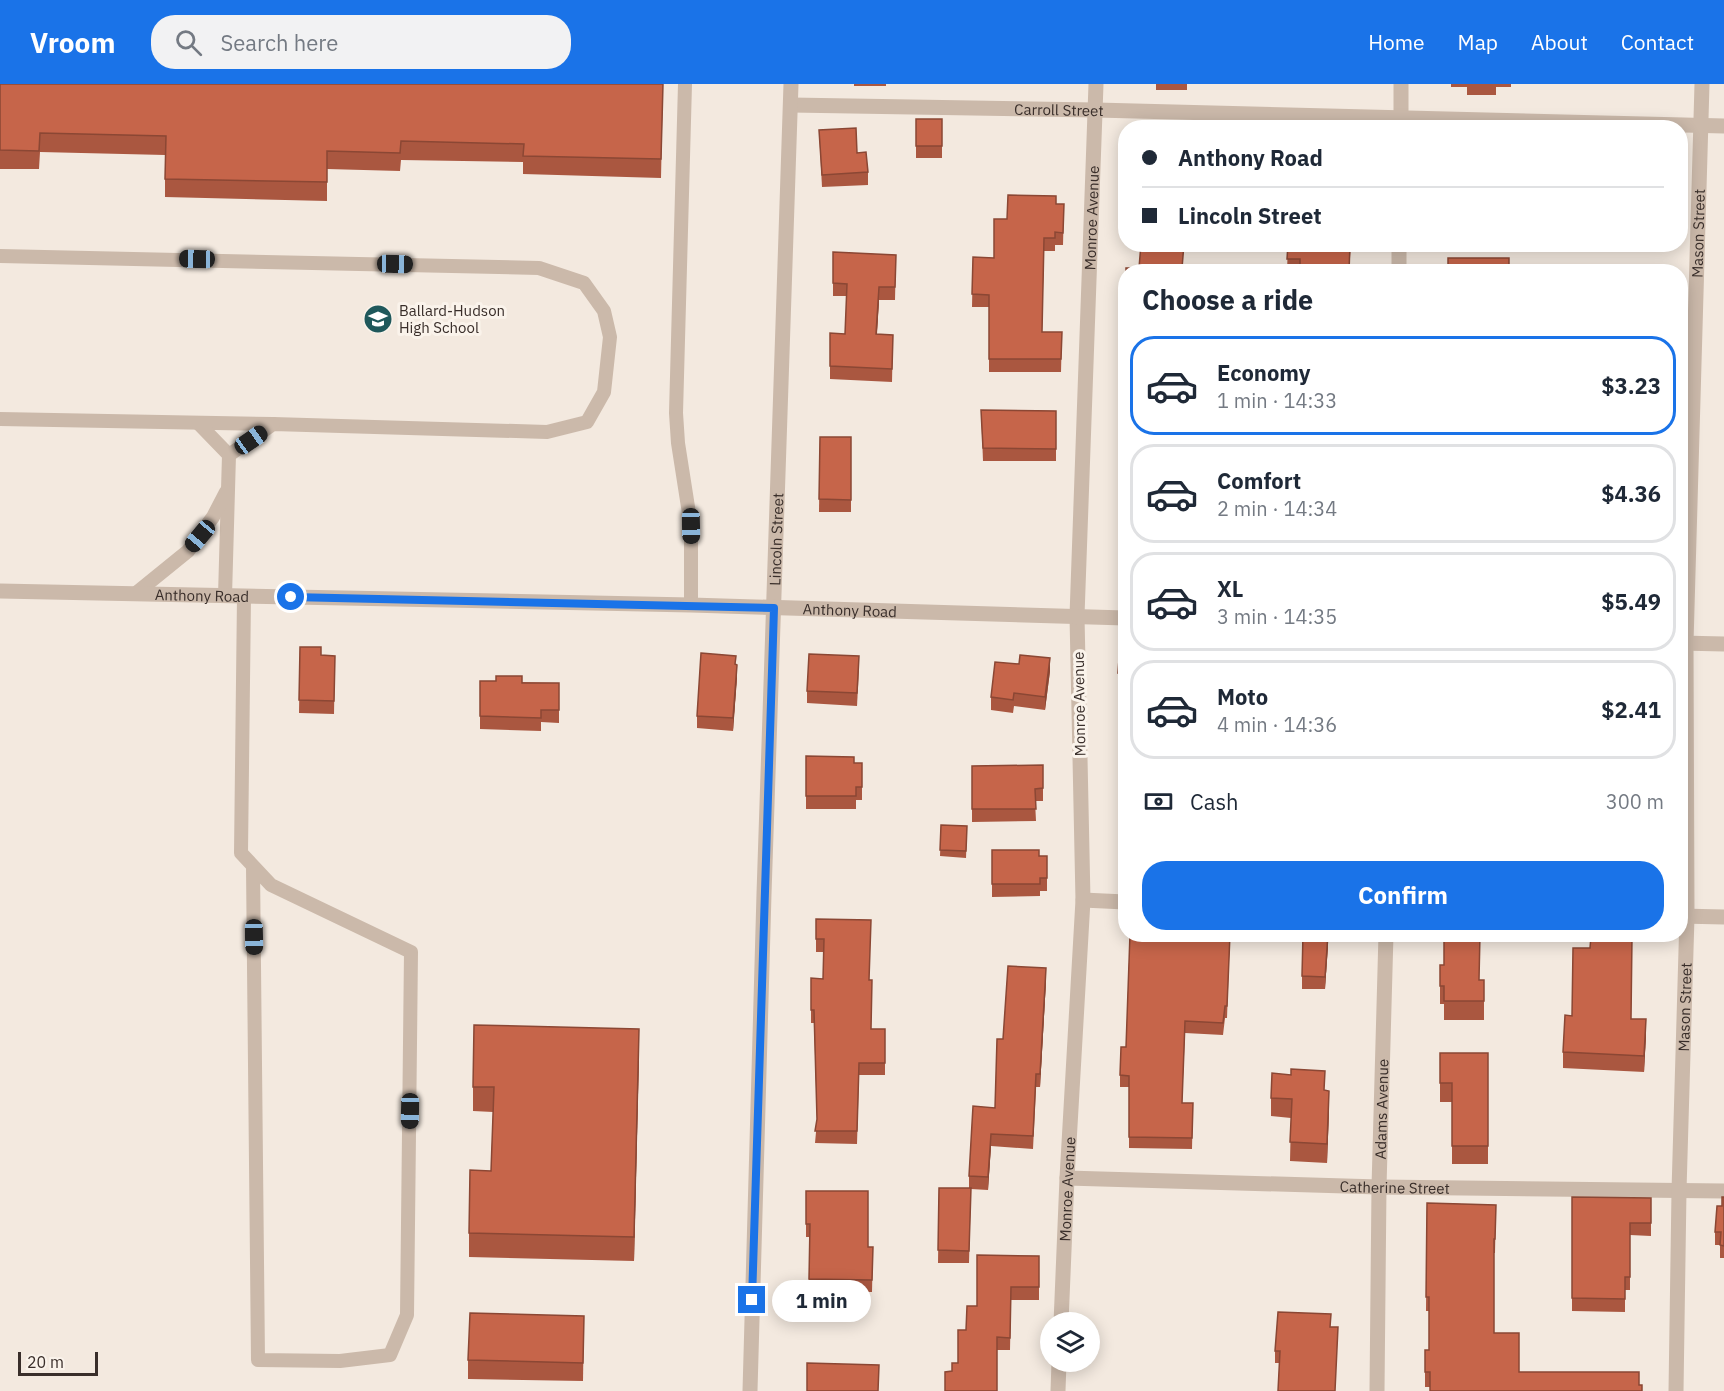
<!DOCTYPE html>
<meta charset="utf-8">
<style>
body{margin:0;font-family:"IBM Plex Sans",sans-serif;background:#f2f2f3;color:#1f2937;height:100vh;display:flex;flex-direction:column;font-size:22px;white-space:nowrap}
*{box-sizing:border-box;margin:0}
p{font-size:20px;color:#747a83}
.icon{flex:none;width:33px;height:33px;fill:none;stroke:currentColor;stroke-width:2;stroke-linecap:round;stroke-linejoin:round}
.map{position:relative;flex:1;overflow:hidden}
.panel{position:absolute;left:1118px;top:180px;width:570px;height:678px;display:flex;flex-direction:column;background:#fff;border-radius:24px;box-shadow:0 3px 15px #0003}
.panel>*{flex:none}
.banner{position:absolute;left:1118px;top:36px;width:570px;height:132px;border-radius:24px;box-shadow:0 3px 15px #0003;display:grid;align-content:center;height:132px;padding:0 24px;background:#fff}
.tools{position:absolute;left:1040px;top:1228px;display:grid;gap:12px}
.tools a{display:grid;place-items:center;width:60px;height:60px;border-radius:50%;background:#fff;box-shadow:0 3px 15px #0003;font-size:30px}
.scale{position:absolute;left:18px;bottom:15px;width:80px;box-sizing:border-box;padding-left:6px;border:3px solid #392e2a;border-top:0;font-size:16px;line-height:21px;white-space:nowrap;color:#392e2a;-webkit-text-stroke:4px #faf3eb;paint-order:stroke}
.end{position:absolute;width:27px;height:27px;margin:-14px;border:8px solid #1a73e8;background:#fff;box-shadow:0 0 0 3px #fff}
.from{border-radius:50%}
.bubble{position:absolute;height:42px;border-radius:21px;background:#fff;box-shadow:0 3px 15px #0003;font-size:20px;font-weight:700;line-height:42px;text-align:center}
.car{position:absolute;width:18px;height:36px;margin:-18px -9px;border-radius:8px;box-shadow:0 0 4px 2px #0007;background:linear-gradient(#222 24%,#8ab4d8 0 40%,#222 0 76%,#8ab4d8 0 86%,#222 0)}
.banner b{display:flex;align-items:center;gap:21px;height:57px;font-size:22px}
.banner b+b{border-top:2px solid #e0e1e3}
.banner i{width:15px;height:15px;background:#1f2937}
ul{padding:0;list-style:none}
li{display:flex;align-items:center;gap:18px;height:99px;margin:0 12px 9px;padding:0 12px;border:3px solid #e0e1e3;border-radius:24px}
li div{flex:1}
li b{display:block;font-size:22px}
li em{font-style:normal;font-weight:700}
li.active{border-color:#1a73e8}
li>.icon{width:54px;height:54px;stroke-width:1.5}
h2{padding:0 24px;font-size:27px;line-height:72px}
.pay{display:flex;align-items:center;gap:15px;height:66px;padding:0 24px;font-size:22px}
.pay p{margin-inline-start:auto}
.action{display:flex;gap:12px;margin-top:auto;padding:12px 24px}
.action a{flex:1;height:69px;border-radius:24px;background:#1a73e8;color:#fff;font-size:24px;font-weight:700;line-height:69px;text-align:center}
header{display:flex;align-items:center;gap:36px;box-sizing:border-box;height:84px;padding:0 30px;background:#1a73e8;color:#fff}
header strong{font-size:28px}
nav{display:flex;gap:33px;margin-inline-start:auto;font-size:21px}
.search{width:420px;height:54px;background:#f2f2f3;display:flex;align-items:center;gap:15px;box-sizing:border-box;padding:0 21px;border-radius:24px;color:#747a83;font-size:22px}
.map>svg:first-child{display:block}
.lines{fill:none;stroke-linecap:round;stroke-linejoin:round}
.service{stroke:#cbb9aa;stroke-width:14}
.minor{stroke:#cbb9aa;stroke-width:15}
.tertiary{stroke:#cbb9aa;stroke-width:15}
.wall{fill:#aa5740}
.shaded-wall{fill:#8b4734}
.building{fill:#c6654a;stroke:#8b4734;stroke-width:1.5}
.route{stroke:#1a73e8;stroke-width:8}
.labels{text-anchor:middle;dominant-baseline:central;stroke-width:6;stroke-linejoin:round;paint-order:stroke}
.street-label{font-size:15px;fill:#392e2a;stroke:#faf3eb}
.poi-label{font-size:15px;fill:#392e2a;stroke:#faf3eb;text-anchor:start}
</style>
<header>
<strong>Vroom</strong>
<div class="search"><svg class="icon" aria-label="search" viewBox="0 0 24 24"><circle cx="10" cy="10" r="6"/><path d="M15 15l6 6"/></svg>Search here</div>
<nav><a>Home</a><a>Map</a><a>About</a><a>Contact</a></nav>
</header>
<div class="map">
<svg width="1724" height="1307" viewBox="0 0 1724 1307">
<rect width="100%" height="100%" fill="#f3e9df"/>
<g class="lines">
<!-- service -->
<g class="service">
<path d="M685 0 676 329 678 359 691 442V521"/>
<path d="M0 172 539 184 584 199 604 227 610 253 604 308 587 338 547 348 273 340 229 371"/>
<path d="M0 335 273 340"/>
<path d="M198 339 229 371 225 512"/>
<path d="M135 510 188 467 213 433 226 408"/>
<path d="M244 512 241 769 271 801 411 868 407 1231 390 1271 340 1277 258 1276 253 783"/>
</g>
<!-- minor -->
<g class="minor">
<path id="s1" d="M791 21 1096 26 1724 42"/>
<path d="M1401 44V0"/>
<path d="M1399 188V160"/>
<path d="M1083 816 1125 818"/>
<path d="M1680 832 1724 833"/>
<path id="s2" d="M1067 1094 1379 1103 1724 1107"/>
<path id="s3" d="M1061 1239 1067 1094 1083 816 1077 532 1096 0"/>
<path id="s4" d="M750 1307 764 810 791 0"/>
<path d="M1058 1307 1059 1278"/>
<path id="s5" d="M1377 1307 1379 1103 1386 850"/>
<path id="s6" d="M1676 1307 1679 1107 1687 832 1686 559 1702 0"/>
</g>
<!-- tertiary -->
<g class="tertiary">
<path id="s7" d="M0 507 691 521 1125 534"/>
<path d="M1680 559 1724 560"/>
</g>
</g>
<!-- wall -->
<g class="wall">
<path d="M0 0H663L661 94 523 90V78L401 76 400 87 327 85V117L165 113V71L40 68 39 85H0Z"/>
<rect x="854" y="0" width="32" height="2"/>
<rect x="1156" y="0" width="31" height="6"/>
<path d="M1451 0H1511V3H1496V11H1467V3H1451Z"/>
<rect x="916" y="35" width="26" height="39"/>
<path d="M819 46 857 69 868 88V101L822 103Z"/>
<path d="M1056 120H1064L1063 161H1055V167H1044L1042 248H1062L1061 288H989V223H972L973 173 994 174Z"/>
<path d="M1288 160H1351L1349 188 1287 187Z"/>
<path d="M833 168 896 171 895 216H879L877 250 893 251 892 298 830 295V249L845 250 847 212H833Z"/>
<path d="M1125 232V278H1122V265Z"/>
<path d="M1125 313V414H1121L1122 371H1124Z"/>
<path d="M981 326 1056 327V377H983Z"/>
<path d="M820 353H851V428H819Z"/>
<path d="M1125 560V609L1118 608V589Z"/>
<path d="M300 563 321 571 335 572 334 630 299 629Z"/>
<path d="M859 584 857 622 807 619V607Z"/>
<path d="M1050 587 1045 626 1014 622 1013 629 991 626V613Z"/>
<path d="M737 593 733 647 697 644V632Z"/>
<path d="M480 597 559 599V639L541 638V647L480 645Z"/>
<path d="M1125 619V673H1123Z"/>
<path d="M806 672 854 679H862V716H856V725H806Z"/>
<path d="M1043 681V717H1035L1036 737 972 738V682Z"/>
<path d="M941 741 967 742 966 774 940 772Z"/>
<path d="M992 766 1039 772H1047V807H1040V812L992 813Z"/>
<path d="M816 835 870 896 871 945H885V991H859L857 1060 815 1059 817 1037 814 939H811V894L823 895 824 868H816Z"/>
<path d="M1130 850H1230L1227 934H1225L1223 951 1185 949 1182 1019H1193L1192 1065 1129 1064V1003H1120V991L1126 963Z"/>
<path d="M1328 861 1325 905H1302V892Z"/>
<path d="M1440 881 1480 896H1484V936H1444V920H1440Z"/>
<path d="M1046 897 1040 1003H1036L1033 1065 991 1062 988 1106 971 1105 969 1179H938L939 1104H969V1092L995 1024 1003 955Z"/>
<path d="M1631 935 1646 951 1644 988 1563 984V968Z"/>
<path d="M639 969 634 1177 469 1173V1149L491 1087 493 1028 473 1027V1003Z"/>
<path d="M1440 969H1488V1080H1452V1018H1440Z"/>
<path d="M1325 1006 1329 1025 1327 1079 1290 1077 1291 1034 1271 1032V1014Z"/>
<path d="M806 1107 868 1163H873L872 1208H809V1153H806Z"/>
<path d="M1572 1113 1651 1114V1152L1630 1151V1206H1625V1228L1572 1227Z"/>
<path d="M1724 1113V1174H1720V1161H1715V1148Z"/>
<path d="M1427 1119 1496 1121 1495 1169H1494L1430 1303H1425V1266H1429V1227H1426Z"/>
<path d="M1039 1172V1216H1011L1010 1266H997L952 1287 958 1279 966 1246 977 1222Z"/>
<path d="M584 1232 583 1297 468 1295V1276Z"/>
<path d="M1331 1243 1338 1256 1280 1279H1275V1267Z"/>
</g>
<!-- shaded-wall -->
<g class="shaded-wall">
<path d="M879 203V216L876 263V250Z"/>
<path d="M1050 574V587L1045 626V613Z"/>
<path d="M737 581V593L733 647V634Z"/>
<path d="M1328 850V861L1325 905V893Z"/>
<path d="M1046 884V897L1040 1003V990Z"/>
<path d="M1646 935V951L1644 988V972Z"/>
<path d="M639 945V969L634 1177V1153Z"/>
<path d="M1329 1007V1025L1327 1079V1060Z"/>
<path d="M991 1050V1062L988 1106V1093Z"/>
</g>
<!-- building -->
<g class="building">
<path d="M0 0H663L661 75 523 72 524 60 401 57 400 69 327 67V98L165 95 166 52 40 49 39 67 0 66Z"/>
<rect x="916" y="35" width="26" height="27"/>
<path d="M856 44 857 69 866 68 868 88 822 91 819 46Z"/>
<path d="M1008 111 1056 112V120H1064L1063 149 1055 148V154H1044L1042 248H1062L1061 275H989V211L972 210 973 173 994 174V135H1007Z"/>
<path d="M1141 160H1184L1182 184H1191V188H1126V184H1139Z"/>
<path d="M1288 160H1350L1349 188H1307V184H1300V175H1287Z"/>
<path d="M833 168 896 171 895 203H879L876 250 893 251 892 285 830 282V249L845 250 847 200 833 199Z"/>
<rect x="1448" y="174" width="61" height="14"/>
<path d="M1123 232H1125V265H1122Z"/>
<path d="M1124 313H1125V401H1121L1122 371H1124Z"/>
<path d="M981 326 1056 327V365L983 364Z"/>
<path d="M820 353H851V416L819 415Z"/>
<path d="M1120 560H1125V590L1118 589Z"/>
<path d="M300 563H321V571L335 572 334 617 299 616Z"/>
<path d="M701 569 736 572 735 580 737 581 733 634 697 632Z"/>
<path d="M809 570 859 572 857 609 807 607Z"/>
<path d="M1020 571 1050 574 1045 613 1014 609 1013 616 991 613 995 578 1019 580Z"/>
<path d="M496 592H522V599H559V626H541V634L480 632V597H496Z"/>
<path d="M1125 619V654H1123Z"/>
<path d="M806 672 854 673V679H862V703H856V712H806Z"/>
<path d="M1043 681V704L1035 705 1036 725H972V682Z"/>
<path d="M941 741 967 742 966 767 940 766Z"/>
<path d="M992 766H1039V772H1047V794H1040V800H992Z"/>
<path d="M816 835 871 836 869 896H872L871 945H885V979H859L857 1047H815L817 1035 814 926H811V894L823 895 824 855H816Z"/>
<path d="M1130 850H1230L1227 922H1225L1223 939 1185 937 1182 1019H1193L1192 1054 1129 1053V992L1120 991 1121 963H1126Z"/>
<path d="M1303 850H1328L1325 893 1302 892Z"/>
<path d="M1444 850H1480L1479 896H1484V917H1444V902H1440V881H1444Z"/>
<path d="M1591 852 1632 853 1631 935H1646L1644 972 1563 968 1565 931 1572 932 1573 864H1590Z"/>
<path d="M1008 882 1046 884 1040 990H1036L1033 1052 991 1050 988 1093 969 1092 973 1022 995 1024 997 955H1003Z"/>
<path d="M474 941 639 945 634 1153 469 1149 470 1086 491 1087 494 1003H473Z"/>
<path d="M1440 969H1488V1062H1452V999H1440Z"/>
<path d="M1291 985 1325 987 1324 1006 1329 1007 1327 1060 1290 1058 1292 1015 1271 1014 1272 989 1291 991Z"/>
<path d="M939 1104H971L969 1167 938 1166Z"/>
<path d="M806 1107H868V1163H873L872 1196 809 1195 810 1140H806Z"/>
<path d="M1572 1113 1651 1114V1139H1630V1193H1625V1215L1572 1214Z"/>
<path d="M1722 1113H1724V1162L1720 1161 1721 1148H1715L1717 1122H1722Z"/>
<path d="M1427 1119 1496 1121 1495 1155H1494V1249H1519V1288H1639V1301H1642V1307H1430V1288H1425V1266H1429V1213H1426Z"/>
<path d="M977 1171 1039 1172V1203H1011L1010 1254 997 1253V1307H945V1288L952 1287V1279H958V1246H966L967 1222H977Z"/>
<path d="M1278 1228 1331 1230 1330 1243H1338L1335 1307H1278L1280 1267H1275Z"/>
<path d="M470 1229 584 1232 583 1279 468 1276Z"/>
<path d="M807 1279 879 1281 878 1307H807Z"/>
</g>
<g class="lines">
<!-- route -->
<path class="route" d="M291 513 774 524 752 1216"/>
</g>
<!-- icons -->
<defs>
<g id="school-disc" transform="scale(1.5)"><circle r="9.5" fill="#1f585b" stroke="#faf3eb"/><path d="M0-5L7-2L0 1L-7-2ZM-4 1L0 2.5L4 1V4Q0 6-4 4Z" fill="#fff"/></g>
</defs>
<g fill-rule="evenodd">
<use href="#school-disc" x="378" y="235"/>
</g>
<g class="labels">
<!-- street labels -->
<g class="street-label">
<text stroke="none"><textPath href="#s1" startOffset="268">Carroll Street</textPath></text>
<text stroke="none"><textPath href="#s3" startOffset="1106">Monroe Avenue</textPath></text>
<text stroke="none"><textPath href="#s6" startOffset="1158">Mason Street</textPath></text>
<text stroke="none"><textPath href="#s4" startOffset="852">Lincoln Street</textPath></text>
<text stroke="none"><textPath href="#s7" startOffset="202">Anthony Road</textPath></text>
<text stroke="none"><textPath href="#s7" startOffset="850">Anthony Road</textPath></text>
<text transform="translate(1079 620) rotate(-91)">Monroe Avenue</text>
<text stroke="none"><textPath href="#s6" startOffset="384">Mason Street</textPath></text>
<text stroke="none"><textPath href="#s5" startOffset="282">Adams Avenue</textPath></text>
<text stroke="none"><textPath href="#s2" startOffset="328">Catherine Street</textPath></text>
<text stroke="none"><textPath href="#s3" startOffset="134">Monroe Avenue</textPath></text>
</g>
<!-- poi labels -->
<g class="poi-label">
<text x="399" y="226">Ballard-Hudson<tspan x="399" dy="17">High School</tspan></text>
</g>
</g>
</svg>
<div class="tools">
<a><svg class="icon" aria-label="layers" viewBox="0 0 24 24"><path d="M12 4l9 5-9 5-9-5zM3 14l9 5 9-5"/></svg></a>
</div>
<div class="scale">20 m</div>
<i class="end from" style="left:291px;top:513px"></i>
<i class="end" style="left:752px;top:1216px"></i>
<div class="bubble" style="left:772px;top:1196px;width:99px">1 min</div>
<i class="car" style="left:197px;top:175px;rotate:271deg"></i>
<i class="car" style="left:395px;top:180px;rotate:91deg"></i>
<i class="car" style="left:251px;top:356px;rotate:55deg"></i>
<i class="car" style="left:691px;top:442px;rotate:179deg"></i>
<i class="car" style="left:200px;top:452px;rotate:220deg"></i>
<i class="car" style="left:254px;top:853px;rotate:179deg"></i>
<i class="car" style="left:410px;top:1027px;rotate:181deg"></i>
<div class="banner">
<b><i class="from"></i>Anthony Road</b>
<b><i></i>Lincoln Street</b>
</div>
<section class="panel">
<h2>Choose a ride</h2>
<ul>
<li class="active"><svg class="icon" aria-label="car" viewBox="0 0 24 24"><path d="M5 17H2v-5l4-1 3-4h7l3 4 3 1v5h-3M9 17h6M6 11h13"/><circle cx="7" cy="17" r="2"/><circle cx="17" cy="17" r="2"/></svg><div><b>Economy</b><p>1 min · 14:33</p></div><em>$3.23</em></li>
<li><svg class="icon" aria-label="car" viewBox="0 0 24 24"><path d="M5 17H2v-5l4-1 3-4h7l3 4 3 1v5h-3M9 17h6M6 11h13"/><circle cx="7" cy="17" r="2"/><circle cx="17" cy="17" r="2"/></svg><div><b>Comfort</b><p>2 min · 14:34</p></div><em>$4.36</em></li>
<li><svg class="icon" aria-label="car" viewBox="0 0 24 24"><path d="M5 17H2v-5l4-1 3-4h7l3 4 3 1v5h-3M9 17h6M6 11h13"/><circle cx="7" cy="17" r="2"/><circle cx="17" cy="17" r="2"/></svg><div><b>XL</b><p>3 min · 14:35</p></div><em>$5.49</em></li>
<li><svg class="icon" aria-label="car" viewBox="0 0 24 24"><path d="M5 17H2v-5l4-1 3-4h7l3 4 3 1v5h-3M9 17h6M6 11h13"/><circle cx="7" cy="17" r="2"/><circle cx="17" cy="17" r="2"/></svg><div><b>Moto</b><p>4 min · 14:36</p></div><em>$2.41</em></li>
</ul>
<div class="pay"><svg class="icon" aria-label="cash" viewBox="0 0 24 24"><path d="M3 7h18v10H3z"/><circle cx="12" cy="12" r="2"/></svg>Cash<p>300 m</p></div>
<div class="action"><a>Confirm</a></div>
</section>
</div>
